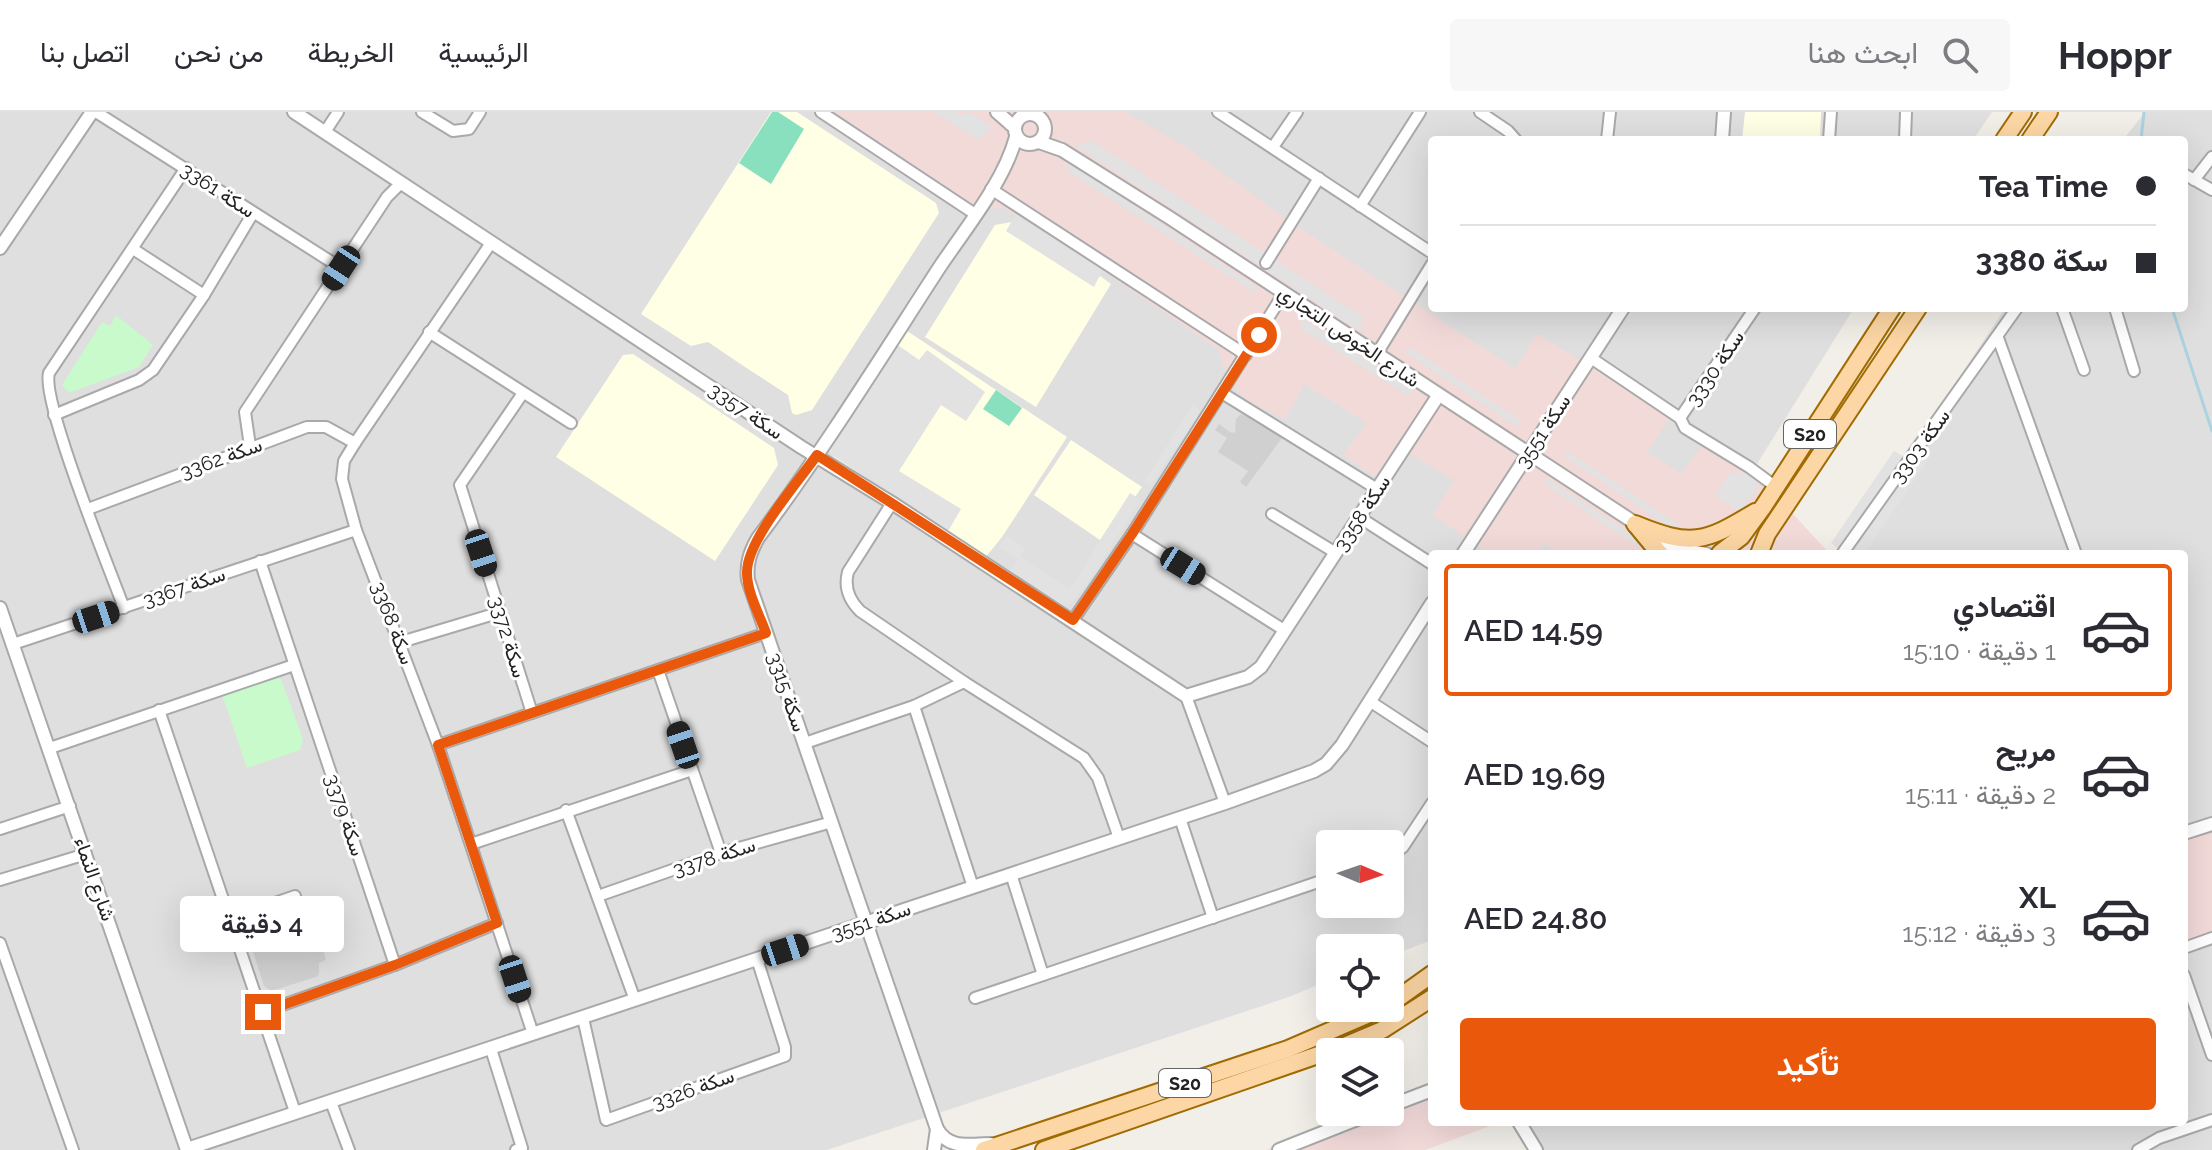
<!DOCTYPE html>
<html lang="ar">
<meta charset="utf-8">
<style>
body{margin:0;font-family:Raleway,Vazirmatn,sans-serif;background:#f7f7f7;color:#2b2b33;direction:rtl;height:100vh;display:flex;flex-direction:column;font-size:30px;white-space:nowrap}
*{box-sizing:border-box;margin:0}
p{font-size:26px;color:#7c7c81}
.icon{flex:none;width:44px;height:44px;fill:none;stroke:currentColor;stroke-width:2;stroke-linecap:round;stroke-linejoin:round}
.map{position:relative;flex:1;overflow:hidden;direction:ltr}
.sheet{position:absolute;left:1428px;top:438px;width:760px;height:576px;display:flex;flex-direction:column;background:#fff;border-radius:8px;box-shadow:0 8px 32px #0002;direction:rtl}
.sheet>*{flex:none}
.hud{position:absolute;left:1428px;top:24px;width:760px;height:176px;border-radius:8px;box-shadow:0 8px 32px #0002;direction:rtl;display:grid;align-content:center;height:176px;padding:0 32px;background:#fff}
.needle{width:52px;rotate:92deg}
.fabs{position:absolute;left:1316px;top:718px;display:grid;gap:16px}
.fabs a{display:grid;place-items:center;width:88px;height:88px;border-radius:8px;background:#fff;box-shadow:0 8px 32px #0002;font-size:40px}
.end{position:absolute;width:36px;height:36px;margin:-18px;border:10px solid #ea580c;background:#fff;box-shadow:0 0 0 4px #fff}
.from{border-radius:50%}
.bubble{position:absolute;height:56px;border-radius:8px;background:#fff;box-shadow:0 8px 32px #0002;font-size:26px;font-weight:600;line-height:56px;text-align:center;direction:rtl}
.car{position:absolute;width:24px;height:48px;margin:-24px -12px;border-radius:10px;box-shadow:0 0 6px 2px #0007;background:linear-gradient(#222 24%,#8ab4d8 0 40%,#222 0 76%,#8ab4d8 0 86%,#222 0)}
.hud b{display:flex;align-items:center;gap:28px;height:76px;font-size:30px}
.hud b+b{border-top:2px solid #e1e1e2}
.hud i{width:20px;height:20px;background:#2b2b33}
ul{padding:14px 0 0;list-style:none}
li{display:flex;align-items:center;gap:24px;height:132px;margin:0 16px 12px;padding:0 16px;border:4px solid transparent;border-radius:8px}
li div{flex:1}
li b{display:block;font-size:30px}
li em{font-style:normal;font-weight:600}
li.selected{border-color:#ea580c}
li>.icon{width:72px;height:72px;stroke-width:1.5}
.primary-button{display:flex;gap:16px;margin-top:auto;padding:16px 32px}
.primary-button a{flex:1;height:92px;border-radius:8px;background:#ea580c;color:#fff;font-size:32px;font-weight:600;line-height:92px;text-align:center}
header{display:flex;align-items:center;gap:48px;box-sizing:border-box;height:112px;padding:0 40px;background:#fff;border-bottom:2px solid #e1e1e2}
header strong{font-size:38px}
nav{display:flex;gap:44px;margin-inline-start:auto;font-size:28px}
.search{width:560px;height:72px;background:#f7f7f7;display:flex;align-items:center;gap:20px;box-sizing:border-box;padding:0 28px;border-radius:8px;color:#7c7c81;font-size:30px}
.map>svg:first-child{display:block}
.residential{fill:#e0dfdf;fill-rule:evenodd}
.commercial{fill:#f2dad9}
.education{fill:#ffffe5}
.religious{fill:#d0d0d0}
.park{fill:#c8facc}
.pitch{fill:#88e0be}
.parking{fill:#e2e2e2}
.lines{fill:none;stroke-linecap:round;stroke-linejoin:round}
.stream{stroke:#aad3df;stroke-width:3}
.minor-casing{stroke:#a9a9a9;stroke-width:14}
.tertiary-casing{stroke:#a9a9a9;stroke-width:16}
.primary-casing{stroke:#a06b00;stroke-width:20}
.minor{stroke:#fff;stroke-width:10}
.tertiary{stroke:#fff;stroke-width:12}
.primary{stroke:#fcd6a4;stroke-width:16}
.route{stroke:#ea580c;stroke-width:10}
.labels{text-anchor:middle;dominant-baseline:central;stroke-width:6;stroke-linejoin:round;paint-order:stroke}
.shield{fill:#fff;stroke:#646464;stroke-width:2}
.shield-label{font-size:18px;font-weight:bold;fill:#222}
.street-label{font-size:20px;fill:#222;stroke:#fff}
</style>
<header>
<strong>Hoppr</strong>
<div class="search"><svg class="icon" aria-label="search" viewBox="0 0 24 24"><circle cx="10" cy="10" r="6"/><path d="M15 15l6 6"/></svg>ابحث هنا</div>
<nav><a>الرئيسية</a><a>الخريطة</a><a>من نحن</a><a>اتصل بنا</a></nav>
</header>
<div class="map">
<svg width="2212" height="1038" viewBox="0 0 2212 1038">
<rect width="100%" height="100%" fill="#f2efe9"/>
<!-- residential -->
<g class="residential">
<path d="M0 0H1992L1973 28H1432V196H1854L1701 442H1432V828L1390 844V836H1330V868L1286 886 827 1038H0ZM1330 732H1390V792H1330Z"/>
<path d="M2145 0H2212V1038H1534L1514 1010H2184V442H1838L1910 340 2005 196H2184V28H2123Z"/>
</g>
<!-- commercial -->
<g class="commercial">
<path d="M816 0H1125L1188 36 1294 112 1515 257 1537 222 1609 265 1669 306 1647 340 1681 362 1704 332 1757 363 1830 442H1560L1544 432 1537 442H1490L1433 403 1454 368 1401 337 1384 363 1374 364 1343 343 1367 311 1304 272 1285 307 1246 288 1226 263 1219 238 1102 158 1003 96 988 97 969 104Z"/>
<path d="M2184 711 2187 720 2212 712V826L2184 836Z"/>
<path d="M1432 979V1010H1501L1425 1038H1266L1373 1000H1390V994Z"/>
</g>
<!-- education -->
<g class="education">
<path d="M771 0H797L936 91 939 101 812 298 796 303 792 301 788 283 745 255 708 230 691 234 641 202Z"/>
<path d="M1745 0H1821L1820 28H1742Z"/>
<path d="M1012 110 1007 119 1093 174 1100 164 1111 172 1036 295 925 225 995 113Z"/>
<path d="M904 217 1067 325 1002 425 985 446 834 345 828 336Z"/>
<path d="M633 242 774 336 778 353 715 449 556 345 623 243Z"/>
<path d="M1071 328 1142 375 1135 385 1130 382 1100 428 1034 383Z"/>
</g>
<!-- religious -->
<g class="religious">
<path d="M1241 302 1256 308 1282 326 1246 375 1240 370 1248 359 1218 340 1227 326 1215 318 1219 312 1230 320 1235 321 1236 307Z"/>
<path d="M309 788 326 848 319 851V862L316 865 271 879 264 874 244 811Z"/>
</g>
<!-- park -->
<g class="park">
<path d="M116 203 153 233 139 255 69 281 62 273 102 210 110 214Z"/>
<path d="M274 564 280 565 303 627 300 638 247 656 222 582Z"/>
</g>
<!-- pitch -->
<g class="pitch">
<path d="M772 0H778L804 17 771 72 739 51Z"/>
<path d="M996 278 1022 296 1009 314 983 297Z"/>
</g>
<!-- parking -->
<g class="parking">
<path d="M934 0H955L961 4 969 0 992 15 979 28Z"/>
<path d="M1092 29 1363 205 1360 219 1075 33Z"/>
<path d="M1067 49 1258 176 1254 180 1067 59Z"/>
<path d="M1016 102 1102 158 1094 175 1006 119Z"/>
<path d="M1303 207 1414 280 1408 284 1300 216Z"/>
<path d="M895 231 919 248 927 238 985 280 966 309 941 293 899 359 961 397 947 421 832 343 828 332Z"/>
<path d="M1409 235 1519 308 1518 315 1405 240Z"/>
<path d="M1193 293 1201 299 1151 373 1144 369Z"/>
<path d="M1921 338 1931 344 1865 442H1852Z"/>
<path d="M1567 339 1676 411 1674 418 1564 344Z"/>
<path d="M1894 339 1904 345 1841 438 1831 431Z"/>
<path d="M1744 357 1754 364 1758 376 1740 400 1715 383 1731 360 1738 365Z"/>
<path d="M1546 366 1641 429 1640 436 1546 373Z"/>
<path d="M1130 381 1141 388 1084 476 1071 491 1064 494 1057 493 1007 462 1018 446 998 436 1007 424 1026 436 1020 445 1070 477Z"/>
</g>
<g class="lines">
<!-- stream -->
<g class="stream">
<path d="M2141 28 2144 0"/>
<path d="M2172 196 2212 319"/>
</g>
<!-- minor casing -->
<g class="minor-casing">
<g id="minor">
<path d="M96 0 341 156"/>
<path d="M422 0 453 19 469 17 480 0"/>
<path d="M821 0 975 102"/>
<path d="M1218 0 1432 141"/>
<path d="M1480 0 1508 19 1516 28"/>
<path d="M325 20 338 0"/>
<path d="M1607 28 1610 0"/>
<path d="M1829 28 1831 0"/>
<path d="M1905 28 1906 0"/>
<path d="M1273 35 1297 0"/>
<path d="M2184 62 2212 78"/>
<path d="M2194 68 2212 45"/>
<path d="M991 77 1246 243"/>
<path d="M1360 94 1420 0"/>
<path d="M491 131 355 331 344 349 342 367 356 418 438 633 533 922"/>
<path d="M133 137 204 183"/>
<path d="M1266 151 1319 66"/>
<path d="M2062 196 2084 258"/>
<path d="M2115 196 2134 259"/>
<path d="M429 220 571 311"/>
<path d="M1998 226 2076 442"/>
<path d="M1378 240 1432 152"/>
<path d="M1591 246 1680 306"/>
<path d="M523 281 460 373 532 601"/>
<path d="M1222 281 1377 377"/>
<path d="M54 303 139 268 153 258 204 183 253 101"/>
<path d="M1680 306 1755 196"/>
<path d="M1680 306 1685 316 1749 355 1776 375"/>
<path d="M250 334 245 300 387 85 401 71"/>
<path d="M892 391 848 460C844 475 849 488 860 499L964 570 1084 646 1098 666 1119 726"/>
<path d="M88 397 307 315H326L355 331"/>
<path d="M1272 402 1336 441"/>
<path d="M1359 405 1432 452"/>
<path d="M1132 422 1284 518"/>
<path d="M1842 442 2017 196"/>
<path d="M260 449 395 853"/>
<path d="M124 496C110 458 41 289 49 261L186 56"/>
<path d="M1073 508 1132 422 1284 181"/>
<path d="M401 530 501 500"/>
<path d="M13 532 356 418"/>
<path d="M658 558 721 741"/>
<path d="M1186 584 1225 691"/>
<path d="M1371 590 1432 630"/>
<path d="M914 594 973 775"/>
<path d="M159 598 295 1000"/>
<path d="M805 631 914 594 964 570"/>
<path d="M438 633 766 521"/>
<path d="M50 636 294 553"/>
<path d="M566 698 635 888"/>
<path d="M1180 706 1213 806"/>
<path d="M0 717 70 694"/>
<path d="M471 732 692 658"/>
<path d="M1390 745 1403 735 1432 691"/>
<path d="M1011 762 1043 863"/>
<path d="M0 768 86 742"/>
<path d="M598 784 721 741 832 710"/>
<path d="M231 806 295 784"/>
<path d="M0 831 73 1038"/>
<path d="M2184 836 2212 826"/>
<path d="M2184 863 2212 943"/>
<path d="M975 886 1330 766"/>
<path d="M263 900 395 853 497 811"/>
<path d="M583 906 606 1008 785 944V935L757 847"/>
<path d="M491 937 522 1036 516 1038"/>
<path d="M331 990 349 1038"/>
<path d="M2138 1038 2159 1026 2212 1008"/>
</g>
</g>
<!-- tertiary casing -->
<g class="tertiary-casing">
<g id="tertiary">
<path d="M294 0 801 335 892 391 1186 584 1248 565 1261 555 1438 284"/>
<path d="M997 0 1014 15"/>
<circle cx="1030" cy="17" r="15"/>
<path d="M1722 28 1724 0"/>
<path d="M1039 30 1062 38 1170 106 1673 436 1706 442"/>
<path d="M0 136 92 0"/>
<path d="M1463 442 1623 196"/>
<path d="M0 496 187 1038"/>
<path d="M2184 721 2212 712"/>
<path d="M1390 994 1432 978"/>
<path d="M1519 1010 1536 1038"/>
<path d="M991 1032C970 1032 949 1038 937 1017L748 468C746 452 750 440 758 426 823 339 880 247 939 156 965 117 1004 70 1016 25"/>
<path d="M187 1037 1225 691 1314 659 1326 652 1342 633 1432 491"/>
<path d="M934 1038 937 1017"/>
<path d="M1279 1038 1375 1000"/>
</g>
</g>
<!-- primary casing -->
<g class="primary-casing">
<g id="primary">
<path d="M2004 28 2023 0"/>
<path d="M2030 28 2049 0"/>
<path d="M1635 412C1691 435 1704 431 1755 400"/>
<path d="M1636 413 1660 442"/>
<path d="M1720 441 1741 425 1763 395 1892 196"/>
<path d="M1759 442 1767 422 1918 196"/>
<path d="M1390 892 1432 862"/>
<path d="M984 1038 1288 937 1383 896"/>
<path d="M1044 1038 1344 934 1382 918 1432 886"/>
</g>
</g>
<!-- minor -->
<use href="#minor" class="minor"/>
<!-- tertiary -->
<use href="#tertiary" class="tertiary"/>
<!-- primary -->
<use href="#primary" class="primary"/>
</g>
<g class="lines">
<!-- route -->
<path class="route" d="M263 900 395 853 497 811 438 633 766 521C759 502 747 480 747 461 746 429 798 370 817 343L1073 508 1132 422 1259 223"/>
</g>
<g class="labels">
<!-- shield labels -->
<g class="shield">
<rect x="1784" y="308" width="52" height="28" rx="6"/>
<rect x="1159" y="957" width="52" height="28" rx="6"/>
</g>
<g class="shield-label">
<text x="1810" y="322">S20</text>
<text x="1185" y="971">S20</text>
</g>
<!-- street labels -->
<g class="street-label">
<text transform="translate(218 78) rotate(33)">سكة 3361</text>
<text transform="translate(1349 224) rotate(34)">شارع الخوض التجاري</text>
<text transform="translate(1715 256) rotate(-56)">سكة 3330</text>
<text transform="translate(746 299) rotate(34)">سكة 3357</text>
<text transform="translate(1543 319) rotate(-57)">سكة 3551</text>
<text transform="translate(1920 334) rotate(-54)">سكة 3303</text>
<text transform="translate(221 346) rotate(-20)">سكة 3362</text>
<text transform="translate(1362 401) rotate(-57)">سكة 3358</text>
<text transform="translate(184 475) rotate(-19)">سكة 3367</text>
<text transform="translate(393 511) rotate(69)">سكة 3368</text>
<text transform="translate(508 525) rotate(73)">سكة 3372</text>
<text transform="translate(787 580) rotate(71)">سكة 3315</text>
<text transform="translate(345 703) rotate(71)">سكة 3379</text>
<text transform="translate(714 745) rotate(-18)">سكة 3378</text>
<text transform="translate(95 767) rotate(71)">شارع النماء</text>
<text transform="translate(871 809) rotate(-19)">سكة 3551</text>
<text transform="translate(693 977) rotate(-20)">سكة 3326</text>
</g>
</g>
</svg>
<div class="fabs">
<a><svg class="needle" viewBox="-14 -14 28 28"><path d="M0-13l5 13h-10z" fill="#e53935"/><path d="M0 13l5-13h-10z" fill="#7c7c81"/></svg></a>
<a><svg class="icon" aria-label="locate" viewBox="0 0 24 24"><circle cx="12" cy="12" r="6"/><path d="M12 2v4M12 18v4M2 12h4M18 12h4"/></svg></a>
<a><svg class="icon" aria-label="layers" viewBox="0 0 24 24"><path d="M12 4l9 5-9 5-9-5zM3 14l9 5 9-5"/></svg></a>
</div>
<i class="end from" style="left:1259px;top:223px"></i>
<i class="end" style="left:263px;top:900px"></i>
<div class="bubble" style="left:180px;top:784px;width:164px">4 دقيقة</div>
<i class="car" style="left:341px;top:156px;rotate:213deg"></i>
<i class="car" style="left:481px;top:441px;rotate:162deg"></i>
<i class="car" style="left:1183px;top:454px;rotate:122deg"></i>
<i class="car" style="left:96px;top:505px;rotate:72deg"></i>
<i class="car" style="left:683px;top:633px;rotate:341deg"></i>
<i class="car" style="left:785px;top:838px;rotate:72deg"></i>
<i class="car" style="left:515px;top:867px;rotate:162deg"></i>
<div class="hud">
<b><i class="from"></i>Tea Time</b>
<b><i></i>سكة 3380</b>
</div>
<section class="sheet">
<ul>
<li class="selected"><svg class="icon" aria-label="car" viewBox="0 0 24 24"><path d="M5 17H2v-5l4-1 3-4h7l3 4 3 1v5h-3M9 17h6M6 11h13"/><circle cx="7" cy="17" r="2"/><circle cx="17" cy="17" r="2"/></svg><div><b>اقتصادي</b><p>1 دقيقة · 15:10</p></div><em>AED 14.59</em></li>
<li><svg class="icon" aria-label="car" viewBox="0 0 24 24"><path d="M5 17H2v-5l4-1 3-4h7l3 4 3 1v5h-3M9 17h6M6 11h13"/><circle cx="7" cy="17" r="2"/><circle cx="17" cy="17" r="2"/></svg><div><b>مريح</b><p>2 دقيقة · 15:11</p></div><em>AED 19.69</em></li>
<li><svg class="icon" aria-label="car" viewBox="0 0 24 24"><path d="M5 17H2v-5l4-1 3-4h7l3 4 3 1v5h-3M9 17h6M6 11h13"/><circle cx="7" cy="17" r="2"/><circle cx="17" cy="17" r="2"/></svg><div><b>XL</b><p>3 دقيقة · 15:12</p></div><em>AED 24.80</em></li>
</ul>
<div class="primary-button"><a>تأكيد</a></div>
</section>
</div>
